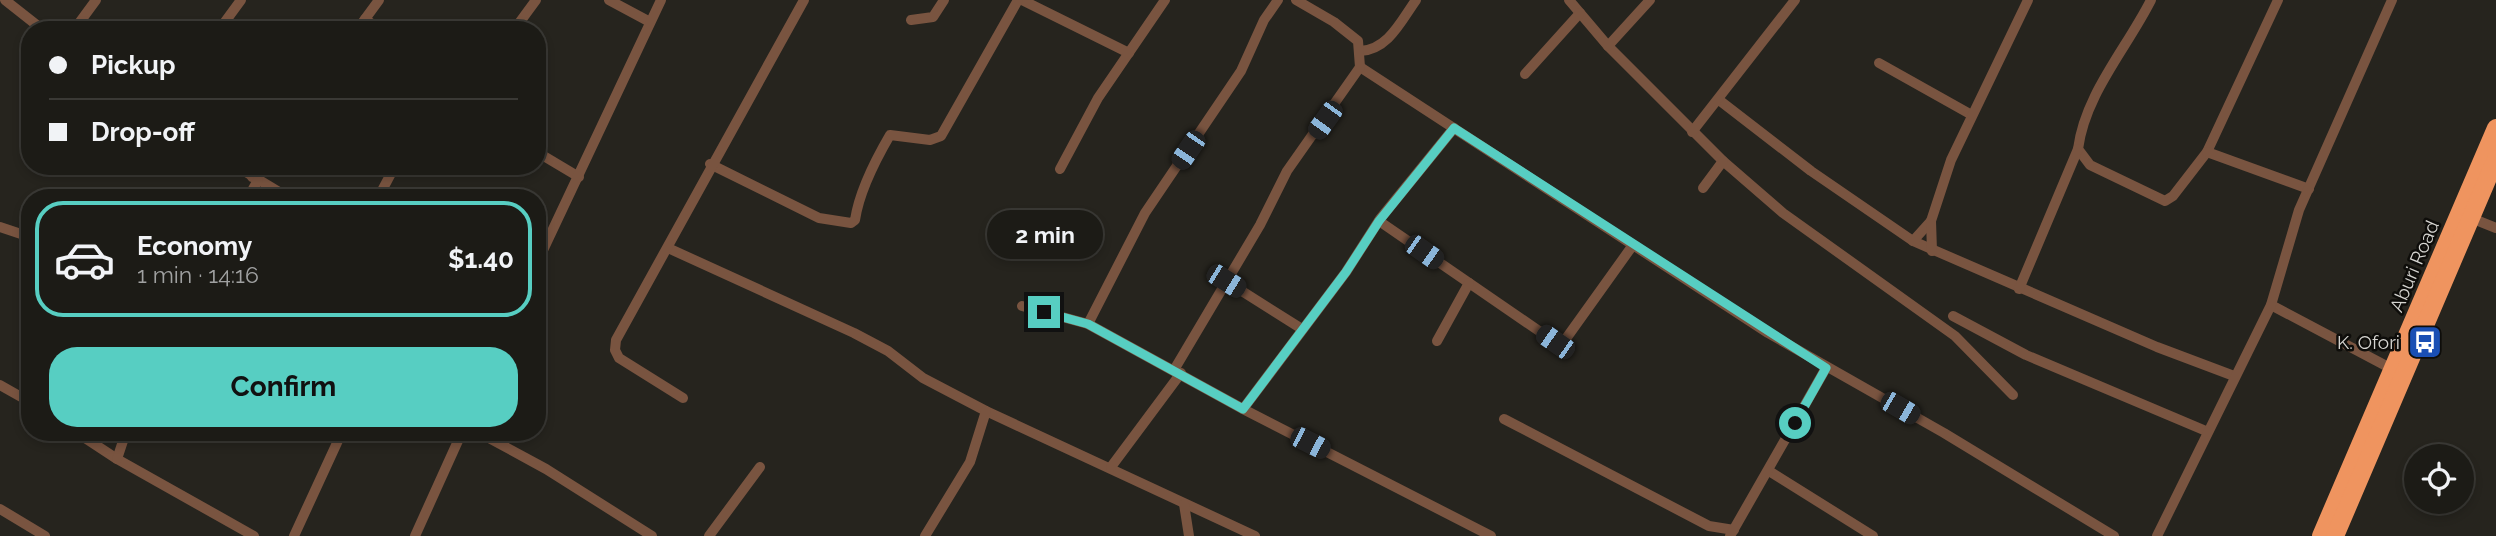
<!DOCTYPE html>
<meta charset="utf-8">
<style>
body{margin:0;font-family:Raleway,sans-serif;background:#292823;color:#f1f3f6;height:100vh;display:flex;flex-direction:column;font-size:26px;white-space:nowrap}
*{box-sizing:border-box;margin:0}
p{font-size:23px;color:#a0a1a1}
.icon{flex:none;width:38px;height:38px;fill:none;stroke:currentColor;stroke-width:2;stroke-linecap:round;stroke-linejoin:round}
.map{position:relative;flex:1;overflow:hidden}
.side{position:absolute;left:21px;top:189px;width:525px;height:252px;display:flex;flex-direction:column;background:#1c1b16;border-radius:28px;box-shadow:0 4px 10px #0003,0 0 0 2px #3a3935}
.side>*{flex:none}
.banner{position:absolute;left:21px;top:21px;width:525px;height:154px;border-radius:28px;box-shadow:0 4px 10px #0003,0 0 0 2px #3a3935;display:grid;align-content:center;height:154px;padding:0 28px;background:#1c1b16}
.controls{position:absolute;left:2404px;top:444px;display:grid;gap:14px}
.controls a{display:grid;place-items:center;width:70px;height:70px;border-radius:50%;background:#1c1b16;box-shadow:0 4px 10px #0003,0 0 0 2px #3a3935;font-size:35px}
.end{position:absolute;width:32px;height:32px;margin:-16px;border:9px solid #57cec2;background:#111;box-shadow:0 0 0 4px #111}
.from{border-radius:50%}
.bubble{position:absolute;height:49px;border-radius:24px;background:#1c1b16;box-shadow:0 4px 10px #0003,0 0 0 2px #3a3935;font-size:23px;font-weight:700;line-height:49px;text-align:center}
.car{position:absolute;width:21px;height:42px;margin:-21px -10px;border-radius:9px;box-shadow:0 0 5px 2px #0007;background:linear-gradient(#222 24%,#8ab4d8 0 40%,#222 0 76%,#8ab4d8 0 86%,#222 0)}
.banner b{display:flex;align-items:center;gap:24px;height:66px;font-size:26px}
.banner b+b{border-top:2px solid #3a3935}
.banner i{width:18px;height:18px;background:#f1f3f6}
ul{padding:12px 0 0;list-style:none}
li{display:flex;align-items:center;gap:21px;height:116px;margin:0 14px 10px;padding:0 14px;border:4px solid transparent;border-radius:28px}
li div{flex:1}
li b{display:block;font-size:26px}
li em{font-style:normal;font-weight:700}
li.on{border-color:#57cec2}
li>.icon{width:63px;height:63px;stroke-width:1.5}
.action{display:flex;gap:14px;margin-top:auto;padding:14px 28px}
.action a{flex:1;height:80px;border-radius:28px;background:#57cec2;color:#111;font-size:28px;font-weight:700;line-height:80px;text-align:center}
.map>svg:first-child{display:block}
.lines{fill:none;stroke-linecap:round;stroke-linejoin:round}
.street{stroke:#795440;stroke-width:10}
.highway{stroke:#ef945f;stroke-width:18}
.route{stroke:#57cec2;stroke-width:9}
.labels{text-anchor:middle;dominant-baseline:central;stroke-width:5;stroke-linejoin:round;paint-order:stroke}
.street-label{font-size:19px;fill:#d6d5d1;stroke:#0e0d0a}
.poi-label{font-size:19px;fill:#d6d5d1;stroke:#0e0d0a;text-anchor:end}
</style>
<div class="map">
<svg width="2496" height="536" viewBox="0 0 2496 536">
<rect width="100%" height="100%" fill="#26241e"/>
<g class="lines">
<!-- street -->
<g class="street">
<path d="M5 0 43 30"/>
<path d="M609 0 650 22"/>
<path d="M1022 0 1129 53"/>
<path d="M1569 0 1608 46 1723 161 1783 213 1955 336 2013 395"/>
<path d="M2151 0C2127 48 2085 94 2078 149L2090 165 2165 201 2173 196 2207 152 2278 0"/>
<path d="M365 19 381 30"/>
<path d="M911 20 933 17 944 0"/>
<path d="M74 30 96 0"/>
<path d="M219 30 241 0"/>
<path d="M357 30 379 0"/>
<path d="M514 30 536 0"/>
<path d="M1608 46 1650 0"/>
<path d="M1360 51C1388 50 1401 21 1416 0"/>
<path d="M1879 63 1970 114"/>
<path d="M1360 67 1768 333 1944 433 2114 536"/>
<path d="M1525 74 1580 13"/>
<path d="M1719 100 1811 171 1913 241 2157 347 2234 376"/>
<path d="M1692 132 1795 0"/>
<path d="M537 152 579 177"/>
<path d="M2207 152 2309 189"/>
<path d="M710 164 819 218 851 223 855 220C859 193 876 159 890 135L930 140 941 136 1018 0"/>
<path d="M236 166 289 198"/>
<path d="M1060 169 1098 98 1165 0"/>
<path d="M252 177 259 166"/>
<path d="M1703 188 1723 161"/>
<path d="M248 198 258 180"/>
<path d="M378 198 395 166"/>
<path d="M2471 218 2496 228"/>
<path d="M1379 221 1555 342 1565 340 1633 245"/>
<path d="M0 227 30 237"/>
<path d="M1913 241 1931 221"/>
<path d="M668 248 854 333 888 351 923 378 986 411 1255 536"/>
<path d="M1932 251 1931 221 1951 160 2028 0"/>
<path d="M537 263 661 0"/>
<path d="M1226 281 1302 329"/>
<path d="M2019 289 2078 149"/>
<path d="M2271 305 2392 369"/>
<path d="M1022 306 1088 324 1243 409 1491 536"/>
<path d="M1953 316 2026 355 2206 431"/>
<path d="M1088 324 1145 213 1241 71 1264 20 1278 0"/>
<path d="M1437 341 1469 283"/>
<path d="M1174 370 1260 225 1287 171 1360 67 1358 41 1334 22 1296 0"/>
<path d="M0 385 30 402"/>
<path d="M24 398 30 383"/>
<path d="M683 398 619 358 615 350 616 340 804 0"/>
<path d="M1243 409 1346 272 1380 219 1454 128"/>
<path d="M1504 419 1709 526 1734 530"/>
<path d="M76 432 117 459 254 536"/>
<path d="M478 432 546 469 652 536"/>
<path d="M117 459 126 432"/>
<path d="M1111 467 1181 373"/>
<path d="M1769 471 1873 536"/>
<path d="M1184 504 1189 536"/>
<path d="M0 509 45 536"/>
<path d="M294 536 342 432"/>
<path d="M415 536 462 432"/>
<path d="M709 536 760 467"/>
<path d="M925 536 970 462 986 411"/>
<path d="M1730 536 1826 368"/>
<path d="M2157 536 2271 305 2299 210 2392 0"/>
</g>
<!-- highway -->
<g class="highway">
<path d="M2321 536 2496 128"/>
<path d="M2335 536 2496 159"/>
</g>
</g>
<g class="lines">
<!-- route -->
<path class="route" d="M1044 312 1088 324 1243 409 1346 272 1379 221 1454 128 1826 368 1795 423"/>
</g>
<!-- icons -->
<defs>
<g id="bus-square" transform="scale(1.75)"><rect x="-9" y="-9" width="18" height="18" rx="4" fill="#1a4fb4" stroke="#0e0d0a"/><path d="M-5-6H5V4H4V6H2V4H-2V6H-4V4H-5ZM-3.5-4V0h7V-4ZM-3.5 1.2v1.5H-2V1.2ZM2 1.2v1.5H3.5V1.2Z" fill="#fff"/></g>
</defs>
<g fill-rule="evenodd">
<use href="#bus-square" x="2425" y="342"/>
</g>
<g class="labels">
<!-- street labels -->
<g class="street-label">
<text transform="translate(2414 266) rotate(-67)">Aburi Road</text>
</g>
<!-- poi labels -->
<g class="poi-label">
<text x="2400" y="342">K. Ofori</text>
</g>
</g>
</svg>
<div class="controls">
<a><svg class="icon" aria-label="locate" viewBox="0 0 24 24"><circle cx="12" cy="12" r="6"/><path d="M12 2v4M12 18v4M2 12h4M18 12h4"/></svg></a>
</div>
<i class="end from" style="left:1795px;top:423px"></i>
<i class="end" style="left:1044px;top:312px"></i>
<div class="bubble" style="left:987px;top:210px;width:116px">2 min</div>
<i class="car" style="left:1325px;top:120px;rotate:216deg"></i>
<i class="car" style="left:1188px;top:150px;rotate:214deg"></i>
<i class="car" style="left:1424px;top:252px;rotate:125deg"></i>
<i class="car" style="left:1226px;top:281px;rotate:122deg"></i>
<i class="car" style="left:1555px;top:342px;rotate:305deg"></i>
<i class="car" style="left:1900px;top:408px;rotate:120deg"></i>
<i class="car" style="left:1310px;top:443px;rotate:117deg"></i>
<div class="banner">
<b><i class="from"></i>Pickup</b>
<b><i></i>Drop-off</b>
</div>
<section class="side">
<ul>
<li class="on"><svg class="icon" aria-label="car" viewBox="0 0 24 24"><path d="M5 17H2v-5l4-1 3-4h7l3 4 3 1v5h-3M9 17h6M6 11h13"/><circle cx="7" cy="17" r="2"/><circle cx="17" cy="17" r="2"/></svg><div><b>Economy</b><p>1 min · 14:16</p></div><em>$1.40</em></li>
</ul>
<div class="action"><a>Confirm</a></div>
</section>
</div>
